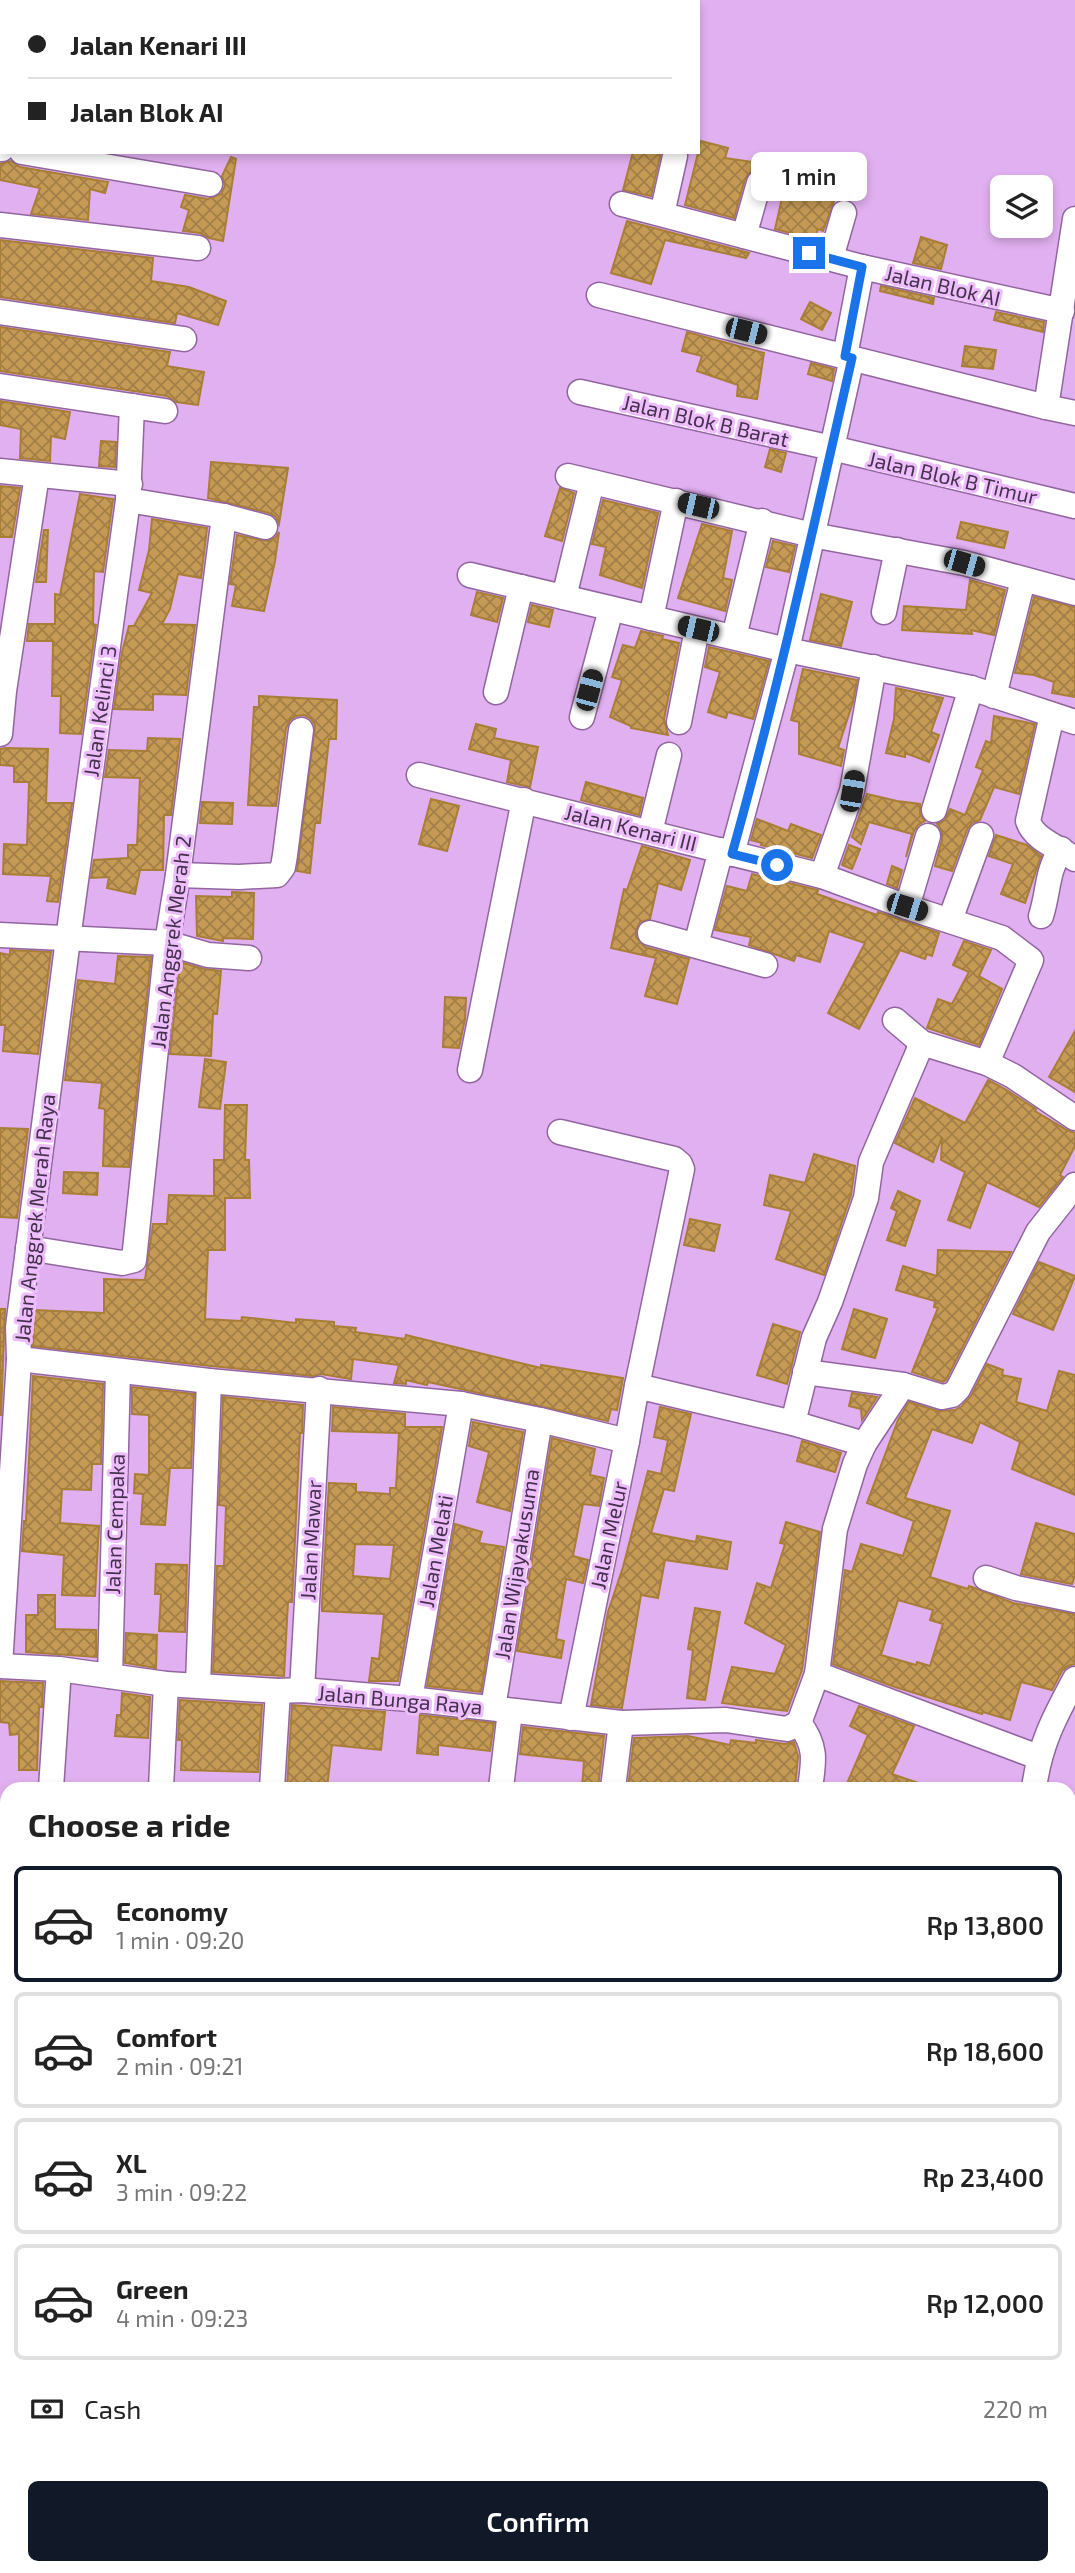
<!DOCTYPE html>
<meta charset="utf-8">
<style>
body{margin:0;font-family:"Exo 2",sans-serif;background:#f6f6f6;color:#222;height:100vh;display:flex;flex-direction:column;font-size:26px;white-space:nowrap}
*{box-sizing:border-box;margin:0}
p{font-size:23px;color:#767676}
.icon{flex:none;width:38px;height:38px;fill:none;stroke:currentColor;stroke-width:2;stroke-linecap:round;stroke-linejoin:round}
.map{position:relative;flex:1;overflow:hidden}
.panel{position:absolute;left:0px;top:1782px;width:1076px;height:793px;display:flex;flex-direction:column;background:#fff;border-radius:21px 21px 0 0;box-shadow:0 4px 10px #0003}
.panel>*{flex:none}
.top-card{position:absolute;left:0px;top:0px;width:700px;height:154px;box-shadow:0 4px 10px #0003;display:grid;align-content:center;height:154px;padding:0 28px;background:#fff}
.controls{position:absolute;left:990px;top:175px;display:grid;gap:14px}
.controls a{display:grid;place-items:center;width:63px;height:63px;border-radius:10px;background:#fff;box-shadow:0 4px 10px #0003;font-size:35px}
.end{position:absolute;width:32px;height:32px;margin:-16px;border:9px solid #1a73e8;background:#fff;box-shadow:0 0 0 4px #fff}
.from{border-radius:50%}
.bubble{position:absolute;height:49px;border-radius:10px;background:#fff;box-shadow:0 4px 10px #0003;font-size:23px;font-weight:600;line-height:49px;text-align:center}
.car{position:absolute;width:21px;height:42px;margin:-21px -10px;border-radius:9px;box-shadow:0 0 5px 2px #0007;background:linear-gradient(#222 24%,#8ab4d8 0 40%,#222 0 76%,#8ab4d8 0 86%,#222 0)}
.top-card b{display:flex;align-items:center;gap:24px;height:66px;font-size:26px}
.top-card b+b{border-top:2px solid #e0e0e0}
.top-card i{width:18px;height:18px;background:#222}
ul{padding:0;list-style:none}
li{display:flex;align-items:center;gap:21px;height:116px;margin:0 14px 10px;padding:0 14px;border:4px solid #e0e0e0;border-radius:10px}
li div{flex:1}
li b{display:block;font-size:26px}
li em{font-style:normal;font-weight:600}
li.on{border-color:#111827}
li>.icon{width:63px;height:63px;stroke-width:1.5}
h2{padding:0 28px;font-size:32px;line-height:84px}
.pay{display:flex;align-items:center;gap:18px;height:77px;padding:0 28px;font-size:26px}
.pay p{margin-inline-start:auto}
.cta{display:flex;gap:14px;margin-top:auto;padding:14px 28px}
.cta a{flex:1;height:80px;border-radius:10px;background:#111827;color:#fff;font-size:28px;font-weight:600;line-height:80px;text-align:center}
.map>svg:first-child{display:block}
.building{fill:url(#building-cross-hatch);stroke:#a87e37;stroke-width:2;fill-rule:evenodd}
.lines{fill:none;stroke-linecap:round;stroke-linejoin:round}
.minor-casing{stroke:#9265a0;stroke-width:27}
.minor{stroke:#fff;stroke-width:24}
.route{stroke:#1a73e8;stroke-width:9}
.labels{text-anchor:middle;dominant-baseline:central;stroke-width:6;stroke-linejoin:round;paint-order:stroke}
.street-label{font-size:21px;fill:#45314b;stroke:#eebdfe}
</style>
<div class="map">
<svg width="1075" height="2573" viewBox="0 0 1075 2573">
<defs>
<pattern id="building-cross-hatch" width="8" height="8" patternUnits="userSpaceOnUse" patternTransform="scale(1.75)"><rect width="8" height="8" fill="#c59a54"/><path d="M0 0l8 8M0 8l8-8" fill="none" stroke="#a27e48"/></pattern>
</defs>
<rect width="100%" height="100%" fill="#e1b0f0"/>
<!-- building -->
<g class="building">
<path d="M701 141 728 148 725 158 753 162 751 171 745 179 734 218 685 205Z"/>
<path d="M633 152H661L651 196 623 190Z"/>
<path d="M231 157 236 159 223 241 209 238 200 233 183 231 189 210 181 207 185 195 208 199 221 194 225 186 222 176Z"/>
<path d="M11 161 20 167 108 182 105 193 90 189 88 220 31 214 40 188 0 180V164Z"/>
<path d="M787 176 807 180 804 194 834 201 823 231 818 229 814 239 775 229Z"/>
<path d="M627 221 749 253 746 258 665 240 651 284 611 273Z"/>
<path d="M921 237 947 245 941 269 913 263Z"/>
<path d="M0 240 153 258 151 281 189 287 226 301 218 325 177 313 175 323 0 297Z"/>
<path d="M881 286 934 298 933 304 880 291Z"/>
<path d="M810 302 831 313 822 330 801 319Z"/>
<path d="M996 312 1044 322 1043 332 994 320Z"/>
<path d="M0 327 170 352 167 366 204 372 198 405 176 402 167 396 0 371Z"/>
<path d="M687 332 764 353 757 399 737 396 738 385 697 371 702 356 682 351Z"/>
<path d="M965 346 996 350 993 369 962 366Z"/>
<path d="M811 363 834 369 832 381 808 374Z"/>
<path d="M0 401 70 412 65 439 51 436 50 461 20 458 21 429 0 425Z"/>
<path d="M101 441 116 442 115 467 99 466Z"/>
<path d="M770 449 786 453 781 472 765 467Z"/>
<path d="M211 462 288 468 279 524 276 517 269 513 208 498Z"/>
<path d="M0 486 20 488 12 537H0Z"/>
<path d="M560 488 574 493 562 541 545 536Z"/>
<path d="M80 494 113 499 103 572 94 571 93 624 96 625 81 734 60 733 61 696H52L53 641H27L29 624H55V594L60 595Z"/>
<path d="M603 500 658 513 642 588 600 575 606 547 592 544Z"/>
<path d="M152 519 207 528 201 578 178 574 170 609 162 624 195 625 186 695 153 694V710L114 709 122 652 129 626H134L152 593 139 590 149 550Z"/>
<path d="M961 522 1008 532 1004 548 957 538Z"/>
<path d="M702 524 732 531 723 578 732 580 725 611 678 598Z"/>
<path d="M44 530H48L46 582H36Z"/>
<path d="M279 532 275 561 264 611 232 606 236 585 230 584 237 535 268 541 275 538Z"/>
<path d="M773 541 795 546 789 572 766 567Z"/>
<path d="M970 580 1005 590 994 635 971 630 972 634 902 630 904 606 966 610Z"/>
<path d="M477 592 503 598 497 622 471 615Z"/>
<path d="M821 594 852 602 841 646 810 640Z"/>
<path d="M1034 597 1075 607V697L1052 693 1054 682 1034 675 1015 673Z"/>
<path d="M532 605 553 610 549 627 528 622Z"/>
<path d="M641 631 663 636 662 639 679 643 664 719 668 735 631 728V726L610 717 622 680 612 677 623 645 635 648Z"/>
<path d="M709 647 769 661 753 719 728 712 726 718 708 712 720 672 705 667Z"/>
<path d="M803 669 857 680 853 702 838 748 844 750 841 766 799 754V722L791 720Z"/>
<path d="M896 688 943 698 931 732 939 735 929 762 905 753V757L886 753 894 719Z"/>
<path d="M259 696 337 700 336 739H329L320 823H315L310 873 297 871 315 725 311 719 304 715 296 716 290 720 286 728 276 806 248 805 254 707H259Z"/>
<path d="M994 716 1035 724 1019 794 994 787 980 820 972 823 967 830 952 871 935 866 942 840V832L937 824 945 820 950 809 965 815 983 770 976 767 986 741 991 743Z"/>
<path d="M476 724 496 729 494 738 538 747 530 787 507 782 511 760 469 749Z"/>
<path d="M148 738 180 739 171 815H164L163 870H140L135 894 107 888 109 877 91 878 94 860 128 858V845H137L140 778 105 777 109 750 147 751Z"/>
<path d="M6 748 48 749 46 803H72L58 902 47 901 51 876 3 874 4 844 27 845 29 782H14V766L0 765V749Z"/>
<path d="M586 782 643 798 639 815 581 800Z"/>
<path d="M867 794 897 801 920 804V814L925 821 918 825 914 831 906 857 912 834 869 822 861 844 852 837Z"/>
<path d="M431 799 459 806 447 851 419 844Z"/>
<path d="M202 802 233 803 232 824 200 823Z"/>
<path d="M757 819 788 831 791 824 821 835 812 858 761 845 762 843 751 840Z"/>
<path d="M996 835 1027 845 1041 856 1025 903 1001 894 1013 864 989 856Z"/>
<path d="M849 845 860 849 852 869 842 865Z"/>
<path d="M642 846 690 860 681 890 658 883 650 919 640 922 636 930V937L645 947 689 959 677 1004 645 996 656 958 611 948 624 889 627 890Z"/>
<path d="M892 866 902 870 897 888 887 884Z"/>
<path d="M752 874 818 890 817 894 877 915 878 912 939 933 932 956 927 954 925 959 900 950 859 1029 828 1013 865 943 829 931 820 962 796 955 794 961 749 945 751 937 715 930 727 886 747 891Z"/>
<path d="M232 892 254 893 253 939 223 938V941L197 936 196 896 232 897Z"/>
<path d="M964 941 991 950 979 976 1002 989 979 1045 927 1028 938 999 952 1004 969 972 953 965Z"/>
<path d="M10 950 51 952 38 1054 3 1051 5 1025H0V953L10 955Z"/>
<path d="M118 956 151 957 129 1167 103 1166 105 1109 99 1108 102 1083 65 1080 78 980 115 984Z"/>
<path d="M180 962 204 969 221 971 217 1014H213L211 1056 170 1054Z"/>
<path d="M445 997 466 998 465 1019 459 1048 443 1047Z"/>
<path d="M1075 1031V1092L1049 1077Z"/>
<path d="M205 1059 226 1062 220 1109 199 1107Z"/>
<path d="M988 1080 1005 1089 1036 1109 1035 1111 1067 1130 1075 1133V1146L1060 1175 1063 1177 1039 1207 987 1182 970 1228 948 1220 965 1172 941 1160 942 1137 933 1162 895 1143 915 1098 965 1123Z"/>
<path d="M225 1105H247L245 1160H249L250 1198H225V1250H208L205 1319 241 1321 242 1317 296 1323V1319L334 1322V1326L356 1328 355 1332 405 1339 406 1335 541 1368V1365L623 1378 617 1410 611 1409 608 1421 428 1382 427 1385 406 1380V1384L394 1383 399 1365 353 1359 351 1379 321 1374 313 1376 211 1366 33 1346 35 1310 104 1313V1279L145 1280 153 1224H167L169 1195 214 1196V1160H224Z"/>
<path d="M0 1128 28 1129 17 1218 0 1217Z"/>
<path d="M814 1154 855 1166 851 1195 824 1275 776 1259 791 1211 764 1205 770 1175 805 1183Z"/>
<path d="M64 1172 98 1173 97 1195 63 1193Z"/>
<path d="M898 1191 920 1201 905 1246 887 1240 897 1211 891 1208Z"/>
<path d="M690 1219 720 1225 714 1251 684 1245Z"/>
<path d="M938 1250 1011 1252 946 1380 943 1382 912 1372 938 1308 934 1307 935 1301 896 1290 903 1266 937 1276Z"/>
<path d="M1039 1262 1075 1276 1053 1330 1013 1314Z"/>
<path d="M0 1309H5L1 1415H0Z"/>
<path d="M854 1309 887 1319 875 1358 842 1349Z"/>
<path d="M773 1324 800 1332 787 1384 757 1375Z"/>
<path d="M987 1364 1003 1370 1002 1375 1021 1379 1016 1402 1047 1411 1059 1371 1075 1375V1495L1012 1469 1020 1442 980 1422 972 1443 932 1429 905 1498 950 1511 930 1577 968 1589 969 1586 975 1588 1013 1603 1075 1614V1664L1068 1666 1062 1671 1052 1690 1021 1682 1010 1720 983 1712 982 1714 892 1686 833 1664 845 1570 852 1572 861 1544 903 1556 914 1521 867 1503 898 1420 909 1402 938 1411 955 1410 962 1406 971 1396ZM898 1600 933 1610 930 1620 943 1624 930 1666 917 1662 916 1665 881 1655Z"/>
<path d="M33 1376 103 1384 101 1464H92L91 1490 62 1489 60 1523 99 1526 95 1596 62 1595 64 1555 22 1551 24 1521H26Z"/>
<path d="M132 1387 194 1394 191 1468H170L165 1525 141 1524 143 1494 134 1493 135 1474 149 1475V1415L132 1414Z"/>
<path d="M852 1393 877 1397 862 1420 861 1409 849 1406Z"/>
<path d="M223 1397 303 1405 302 1433H300L292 1602H288L284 1676 213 1672 217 1566H224L226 1506 219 1505Z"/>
<path d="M333 1407 405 1414V1427H442L398 1681H369L372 1658 379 1659 384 1614 322 1611V1603L329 1483 356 1484V1492L390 1494V1488H396L399 1433 332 1431ZM355 1544 394 1545 390 1579 353 1576Z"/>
<path d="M660 1407 691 1414 674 1491 664 1489 651 1533 696 1542 697 1536 731 1542 727 1569 665 1560 658 1598 641 1595 622 1708 591 1705 608 1612 623 1567 648 1471 661 1474 668 1440 654 1437Z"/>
<path d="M473 1422 523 1432 510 1511 477 1502 489 1452 469 1446Z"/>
<path d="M552 1438 595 1449 590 1475 604 1478 599 1506 583 1504 573 1556 588 1560 583 1583 566 1579 556 1639 564 1641 561 1658 517 1651Z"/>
<path d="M802 1441 841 1453 835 1472 797 1461Z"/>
<path d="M786 1522 820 1532 802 1670 787 1711 722 1703 732 1667 775 1674 786 1645 745 1623 757 1583 771 1588 785 1544 780 1543Z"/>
<path d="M1036 1523 1075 1534V1575L1072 1584 1021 1574Z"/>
<path d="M455 1524 482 1532 479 1543 504 1547 481 1692 427 1686Z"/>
<path d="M156 1564 187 1565 185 1632 159 1631 161 1594H155Z"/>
<path d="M38 1595H55V1629L96 1630V1657L26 1652V1615H38Z"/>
<path d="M695 1608 720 1612 705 1700 687 1698 693 1650 688 1649Z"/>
<path d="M126 1633 157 1635 156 1668 125 1663Z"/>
<path d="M0 1681 43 1683 42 1707H39L37 1770H19V1734L10 1735 9 1723 0 1722Z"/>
<path d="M122 1693 150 1697 148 1738 115 1736 117 1715H121Z"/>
<path d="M180 1700 262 1705 258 1772 181 1770 182 1740H178Z"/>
<path d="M292 1705 385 1712 381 1750 332 1745 327 1788H287Z"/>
<path d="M859 1706 914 1726 892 1774 927 1786V1788H845L868 1735 850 1726Z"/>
<path d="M420 1715 494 1723 490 1751 438 1745V1755L417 1753Z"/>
<path d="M523 1727 604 1736 598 1788H582L584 1761 520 1754Z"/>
<path d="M688 1736 730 1745 731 1740 756 1743V1740L785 1744 794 1742 798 1756 795 1788H628L634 1738Z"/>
</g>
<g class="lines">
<!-- minor casing -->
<g class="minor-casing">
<g id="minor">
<path d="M89 0 103 2"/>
<path d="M177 2 178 0"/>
<path d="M0 67H2"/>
<path d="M0 149H2"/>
<path d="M22 152 210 184"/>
<path d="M622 204 862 267 1062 311"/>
<path d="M662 214 675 156"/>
<path d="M0 225 198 248"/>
<path d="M744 236 759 183"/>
<path d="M831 258 844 213"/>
<path d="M599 295 1046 407 1075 219"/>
<path d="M0 312 184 339"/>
<path d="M845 356 862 267"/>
<path d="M0 386 165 411"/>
<path d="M580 392 832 448 1075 506"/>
<path d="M1046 407 1075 413"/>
<path d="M0 471 130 484"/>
<path d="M568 476 812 535 964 563 1075 593"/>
<path d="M128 500 224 516 265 527"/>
<path d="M470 575 787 650 971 688 1075 722"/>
<path d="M564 597 592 482"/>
<path d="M884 612 897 550"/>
<path d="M651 618 676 501"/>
<path d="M734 637 762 521"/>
<path d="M496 692 521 587"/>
<path d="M994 696 1023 580"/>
<path d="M1052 715 1028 821C1034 840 1060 848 1075 859"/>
<path d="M582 717 611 609"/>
<path d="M679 722 697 629"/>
<path d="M0 734 4 691 37 475"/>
<path d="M419 775 822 876 907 907 928 836"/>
<path d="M934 810 971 688"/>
<path d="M650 832 669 755"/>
<path d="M732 854 787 650 852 358"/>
<path d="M178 875 239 877 277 875 283 867 285 855 301 730"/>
<path d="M822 876 852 791 874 667"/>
<path d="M907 907 1002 938 1031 960 987 1063"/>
<path d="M1041 916C1049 891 1046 873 1061 849"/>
<path d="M950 920 981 835"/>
<path d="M650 933 765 965"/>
<path d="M0 935 167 943 208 955 249 958"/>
<path d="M696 945 721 850"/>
<path d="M895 1020 922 1043 987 1063 1013 1076 1075 1118"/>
<path d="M470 1070 524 800"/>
<path d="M560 1132 674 1159 680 1164 682 1169 637 1386"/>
<path d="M28 1248 122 1263 134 1260 167 943 178 875 224 516"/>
<path d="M19 1359 209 1381 461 1404 540 1420 627 1441 571 1718"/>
<path d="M805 1372 903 1385 942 1397 952 1395 958 1389 1038 1232 1075 1185"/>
<path d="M627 1441 637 1386 793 1423"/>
<path d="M864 1444 793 1423 814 1338 830 1302 866 1198 871 1162 922 1043"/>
<path d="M986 1578 1016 1588 1075 1600"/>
<path d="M0 1666 19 1359 18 1327 68 939 128 500 132 406"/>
<path d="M0 1666 59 1669 166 1684 278 1691 302 1690 410 1699 621 1723 726 1720 787 1729 799 1723"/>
<path d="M817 1674 1038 1757"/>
<path d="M110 1676 118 1371"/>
<path d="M198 1684 209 1381"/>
<path d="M302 1690 319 1389"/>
<path d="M410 1699 461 1404"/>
<path d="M493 1708 540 1420"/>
<path d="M799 1723 817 1674 835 1529 855 1464 864 1444 903 1385"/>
<path d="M799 1723C817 1746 814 1761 810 1788"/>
<path d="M51 1788 59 1669"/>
<path d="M161 1788 166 1684"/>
<path d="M272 1788 278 1691"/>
<path d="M501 1788 510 1711"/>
<path d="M613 1788 621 1723"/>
<path d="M1034 1788C1040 1744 1054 1718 1075 1679"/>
<path d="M1069 2085H1075"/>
<path d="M0 2182 7 2181"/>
<path d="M1069 2191 1075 2192"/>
<path d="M0 2272H7"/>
<path d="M0 2355H7"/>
<path d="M0 2445H7"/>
<path d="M0 2532 7 2531"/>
<path d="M84 2567V2573"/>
<path d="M289 2567V2573"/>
<path d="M513 2567 514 2573"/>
<path d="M675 2567V2573"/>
<path d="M1036 2567 1037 2573"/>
<path d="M185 2573V2567"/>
<path d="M396 2573V2567"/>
<path d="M797 2573V2567"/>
</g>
</g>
<!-- minor -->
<use href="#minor" class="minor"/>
</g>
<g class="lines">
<!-- route -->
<path class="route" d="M777 865 732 854C778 690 814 524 852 358L845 356 862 267 809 253"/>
</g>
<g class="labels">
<!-- street labels -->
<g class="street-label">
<text transform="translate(943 285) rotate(13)">Jalan Blok AI</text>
<text transform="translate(706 420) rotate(13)">Jalan Blok B Barat</text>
<text transform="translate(953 477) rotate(13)">Jalan Blok B Timur</text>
<text transform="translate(99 711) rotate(-82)">Jalan Kelinci 3</text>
<text transform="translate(631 827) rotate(14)">Jalan Kenari III</text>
<text transform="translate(170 942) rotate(-83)">Jalan Anggrek Merah 2</text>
<text transform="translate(34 1218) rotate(-84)">Jalan Anggrek Merah Raya</text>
<text transform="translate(114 1524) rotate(-88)">Jalan Cempaka</text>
<text transform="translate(608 1535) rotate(-78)">Jalan Melur</text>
<text transform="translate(310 1540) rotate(-87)">Jalan Mawar</text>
<text transform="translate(435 1551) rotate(-80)">Jalan Melati</text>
<text transform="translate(516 1564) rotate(-81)">Jalan Wijayakusuma</text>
<text transform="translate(400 1699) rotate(5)">Jalan Bunga Raya</text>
</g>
</g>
</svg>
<div class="controls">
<a><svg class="icon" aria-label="layers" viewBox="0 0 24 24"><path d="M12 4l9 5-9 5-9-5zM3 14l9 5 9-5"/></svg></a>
</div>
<i class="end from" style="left:777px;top:865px"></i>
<i class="end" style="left:809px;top:253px"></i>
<div class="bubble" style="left:751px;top:152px;width:116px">1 min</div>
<i class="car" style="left:746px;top:331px;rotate:104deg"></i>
<i class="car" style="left:698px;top:506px;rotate:283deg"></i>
<i class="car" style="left:964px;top:563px;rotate:106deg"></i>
<i class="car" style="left:698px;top:629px;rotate:283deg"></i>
<i class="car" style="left:589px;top:690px;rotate:15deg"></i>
<i class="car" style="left:852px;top:791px;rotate:10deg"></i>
<i class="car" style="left:907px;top:907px;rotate:107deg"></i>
<div class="top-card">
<b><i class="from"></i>Jalan Kenari III</b>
<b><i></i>Jalan Blok AI</b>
</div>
<section class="panel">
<h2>Choose a ride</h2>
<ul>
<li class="on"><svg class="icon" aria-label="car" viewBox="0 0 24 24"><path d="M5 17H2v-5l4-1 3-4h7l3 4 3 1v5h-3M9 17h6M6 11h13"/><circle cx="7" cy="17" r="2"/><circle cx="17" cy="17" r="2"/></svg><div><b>Economy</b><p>1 min · 09:20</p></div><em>Rp 13,800</em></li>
<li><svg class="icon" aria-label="car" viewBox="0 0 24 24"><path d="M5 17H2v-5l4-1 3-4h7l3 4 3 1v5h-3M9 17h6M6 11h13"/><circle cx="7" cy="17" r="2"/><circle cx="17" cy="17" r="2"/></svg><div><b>Comfort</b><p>2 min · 09:21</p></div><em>Rp 18,600</em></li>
<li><svg class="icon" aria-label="car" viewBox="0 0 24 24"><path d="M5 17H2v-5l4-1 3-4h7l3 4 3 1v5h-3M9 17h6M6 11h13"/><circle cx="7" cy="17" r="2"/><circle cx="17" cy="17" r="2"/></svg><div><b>XL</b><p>3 min · 09:22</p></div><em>Rp 23,400</em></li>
<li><svg class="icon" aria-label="car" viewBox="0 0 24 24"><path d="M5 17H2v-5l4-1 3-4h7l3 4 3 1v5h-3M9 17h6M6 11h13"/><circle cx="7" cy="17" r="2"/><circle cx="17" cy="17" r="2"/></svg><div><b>Green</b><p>4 min · 09:23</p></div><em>Rp 12,000</em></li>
</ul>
<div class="pay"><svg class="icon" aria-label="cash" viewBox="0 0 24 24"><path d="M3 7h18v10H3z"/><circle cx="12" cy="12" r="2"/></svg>Cash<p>220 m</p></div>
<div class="cta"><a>Confirm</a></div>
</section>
</div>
